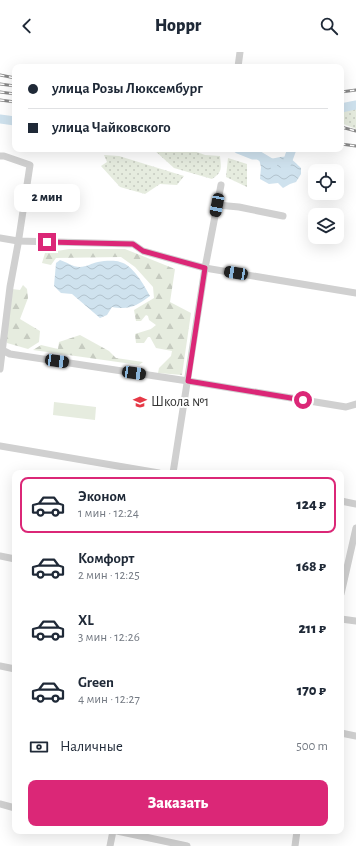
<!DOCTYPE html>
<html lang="ru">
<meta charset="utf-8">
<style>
body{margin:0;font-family:"Alegreya Sans",sans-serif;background:#f6f6f7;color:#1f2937;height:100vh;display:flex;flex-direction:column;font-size:15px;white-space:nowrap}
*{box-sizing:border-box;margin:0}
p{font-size:13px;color:#747a83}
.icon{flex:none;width:22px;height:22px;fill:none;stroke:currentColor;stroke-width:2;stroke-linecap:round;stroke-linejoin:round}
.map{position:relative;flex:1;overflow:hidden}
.details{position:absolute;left:12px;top:418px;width:332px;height:364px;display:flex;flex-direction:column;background:#fff;border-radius:8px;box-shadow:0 4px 16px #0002}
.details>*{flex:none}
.hud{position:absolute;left:12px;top:12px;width:332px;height:88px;border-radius:8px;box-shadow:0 4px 16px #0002;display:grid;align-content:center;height:88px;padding:0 16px;background:#fff}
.fabs{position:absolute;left:308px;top:112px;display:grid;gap:8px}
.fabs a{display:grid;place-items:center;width:36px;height:36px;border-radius:8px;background:#fff;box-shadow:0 4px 16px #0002;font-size:20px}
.end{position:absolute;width:18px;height:18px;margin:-9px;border:5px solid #db2777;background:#fff;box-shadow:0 0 0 2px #fff}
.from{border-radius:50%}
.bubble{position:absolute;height:28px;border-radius:8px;background:#fff;box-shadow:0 4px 16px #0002;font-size:13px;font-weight:800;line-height:28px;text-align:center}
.car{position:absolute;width:12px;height:24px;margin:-12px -6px;border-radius:5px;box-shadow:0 0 3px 1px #0007;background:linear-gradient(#222 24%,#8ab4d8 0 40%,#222 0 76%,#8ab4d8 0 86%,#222 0)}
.hud b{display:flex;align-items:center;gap:14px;height:38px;font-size:15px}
.hud b+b{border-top:1px solid #e0e1e3}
.hud i{width:10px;height:10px;background:#1f2937}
ul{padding:7px 0 0;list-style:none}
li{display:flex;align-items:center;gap:12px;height:56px;margin:0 8px 6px;padding:0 8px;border:2px solid transparent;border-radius:8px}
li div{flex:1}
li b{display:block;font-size:15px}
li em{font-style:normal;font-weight:800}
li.current{border-color:#db2777}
li>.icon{width:36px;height:36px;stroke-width:1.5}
.pay{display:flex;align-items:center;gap:10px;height:44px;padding:0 16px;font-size:15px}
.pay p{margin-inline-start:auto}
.primary-button{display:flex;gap:8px;margin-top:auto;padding:8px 16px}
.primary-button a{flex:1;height:46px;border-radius:8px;background:#db2777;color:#fff;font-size:16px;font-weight:800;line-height:46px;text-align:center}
header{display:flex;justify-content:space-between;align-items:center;height:52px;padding:0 16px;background:#fff;font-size:18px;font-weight:800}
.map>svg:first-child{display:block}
.grass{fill:url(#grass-dots)}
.forest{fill:url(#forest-firs)}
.pitch{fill:#e6ecdf}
.water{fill:url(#water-waves)}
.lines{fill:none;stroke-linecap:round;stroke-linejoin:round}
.river{stroke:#cfe2ee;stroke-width:9}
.minor{stroke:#d0d0d0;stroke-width:7}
.rail-casing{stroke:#888;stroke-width:3}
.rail{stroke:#fff;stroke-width:1.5;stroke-dasharray:4.5;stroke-linecap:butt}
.route{stroke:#db2777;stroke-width:5}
.labels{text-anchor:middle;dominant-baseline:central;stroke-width:4;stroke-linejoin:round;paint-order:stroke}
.poi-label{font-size:14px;fill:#333;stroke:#fff;text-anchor:start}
</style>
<header><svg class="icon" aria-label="back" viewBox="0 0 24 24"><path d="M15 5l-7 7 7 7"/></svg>Hoppr<svg class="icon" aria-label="search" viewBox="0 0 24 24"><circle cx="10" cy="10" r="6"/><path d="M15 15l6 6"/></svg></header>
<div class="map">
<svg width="356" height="794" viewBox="0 0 356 794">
<defs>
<pattern id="grass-dots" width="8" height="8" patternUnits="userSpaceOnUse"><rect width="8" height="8" fill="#e6ecdf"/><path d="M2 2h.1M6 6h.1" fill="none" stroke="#c6cbc0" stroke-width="1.8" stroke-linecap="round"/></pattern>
<pattern id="forest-firs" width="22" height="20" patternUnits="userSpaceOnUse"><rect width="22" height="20" fill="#e6ecdf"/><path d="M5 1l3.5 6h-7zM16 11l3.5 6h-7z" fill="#c6cbc0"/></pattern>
<pattern id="water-waves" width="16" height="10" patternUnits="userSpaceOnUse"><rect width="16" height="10" fill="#cfe2ee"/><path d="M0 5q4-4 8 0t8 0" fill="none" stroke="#b2c2cd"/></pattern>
</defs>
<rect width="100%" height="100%" fill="#fff"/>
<!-- grass -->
<g class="grass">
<path d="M347 57H356V77L341 71V58Z"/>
<path d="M153 97H179L194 99 205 103 220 104C221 116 223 120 212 127L174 116Z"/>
<path d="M104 103 119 104 184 124 177 133 160 132 145 142 120 135 101 114 107 110Z"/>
<path d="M228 106 247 112V135L226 125Z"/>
</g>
<!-- forest -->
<g class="forest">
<path d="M69 197H125L175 217 170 250 191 261 182 323 158 321 159 316 171 304 172 299 156 296 150 285H148L144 291H136L135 282 151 277 156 273 149 268 148 264 146 263 141 269H136L134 258 154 246 153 235 135 215 121 205 56 206 51 213 42 211 45 201Z"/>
<path d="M23 233 27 237 28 246 20 267 40 279 39 290 28 297 7 291V270L12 237 20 238Z"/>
<path d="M80 283 109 299 116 306 143 310 139 313 33 298 41 293 58 297 59 290Z"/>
</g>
<!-- pitch -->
<path class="pitch" d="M54 350 96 355 95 368 53 363Z"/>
<!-- water -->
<g class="water">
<path d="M258 103C269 111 278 103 287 105 292 107 297 112 301 116V122L296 130 290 132 283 136 278 131 269 132 260 127 261 115Z"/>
<path d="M60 208C67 210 72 215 80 215 86 215 92 211 98 210 104 209 114 208 120 210 133 213 144 233 150 244 136 254 130 258 112 255L107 263 100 266 72 242 61 241 54 234 56 211Z"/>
</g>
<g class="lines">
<!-- river -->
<g class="river">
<path d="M341 56 356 53"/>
<path d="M0 67 15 69"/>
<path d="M238 97 253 103H258L273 112"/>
<path d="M285 116 292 97"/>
</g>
<!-- minor -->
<g class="minor">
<path d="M238 15 240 0"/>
<path d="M0 104H4L30 113 18 192 10 235 0 317"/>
<path d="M217 153 239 155 283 164"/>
<path d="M0 186 18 189 133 192 143 199 205 216 356 241"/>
<path d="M0 297 10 302 188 329 346 355 356 352"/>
<path d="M0 394 159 421"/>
<path d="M173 421 205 216 221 133"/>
<path d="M341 449 356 452"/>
<path d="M0 504 15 507"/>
<path d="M341 542 356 476"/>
<path d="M341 567 356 569"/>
<path d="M0 614 15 617"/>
<path d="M341 681 356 684"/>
<path d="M0 752 15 756"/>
<path d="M117 779 187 794"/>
<path d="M110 794 113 779"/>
<path d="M295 794 297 779"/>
</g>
<!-- rail casing -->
<g class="rail-casing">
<g id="rail">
<path d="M0 23 15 26"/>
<path d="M0 32 15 34"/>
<path d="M0 40 15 42"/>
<path d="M341 40 356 38"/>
<path d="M0 48 15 50"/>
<path d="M341 75 356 79"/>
<path d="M341 92 356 94"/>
</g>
</g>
<!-- rail -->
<use href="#rail" class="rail"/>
</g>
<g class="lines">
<!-- route -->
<path class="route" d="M47 190 133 192 143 199 205 216 188 329 303 348"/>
</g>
<!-- icons -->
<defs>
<g id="school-bare" transform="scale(1.08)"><path d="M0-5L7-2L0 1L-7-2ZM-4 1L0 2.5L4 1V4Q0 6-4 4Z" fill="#e63946" stroke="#fff" stroke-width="2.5" paint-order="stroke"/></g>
</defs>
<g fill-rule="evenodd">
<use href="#school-bare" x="140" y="350"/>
</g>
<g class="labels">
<!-- poi labels -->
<g class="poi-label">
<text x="151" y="350">Школа №1</text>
</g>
</g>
</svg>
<div class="fabs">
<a><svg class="icon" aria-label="locate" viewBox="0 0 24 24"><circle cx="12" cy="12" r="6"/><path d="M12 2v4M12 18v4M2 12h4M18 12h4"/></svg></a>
<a><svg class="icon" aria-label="layers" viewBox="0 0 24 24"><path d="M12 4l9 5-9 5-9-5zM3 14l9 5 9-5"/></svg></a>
</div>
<i class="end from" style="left:303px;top:348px"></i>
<i class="end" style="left:47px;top:190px"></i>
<div class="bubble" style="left:14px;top:132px;width:66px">2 мин</div>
<i class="car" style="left:217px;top:153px;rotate:191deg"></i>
<i class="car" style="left:236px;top:221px;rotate:279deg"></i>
<i class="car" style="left:57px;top:309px;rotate:98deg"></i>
<i class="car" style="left:134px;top:321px;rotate:98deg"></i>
<div class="hud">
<b><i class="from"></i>улица Розы Люксембург</b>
<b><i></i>улица Чайковского</b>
</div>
<section class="details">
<ul>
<li class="current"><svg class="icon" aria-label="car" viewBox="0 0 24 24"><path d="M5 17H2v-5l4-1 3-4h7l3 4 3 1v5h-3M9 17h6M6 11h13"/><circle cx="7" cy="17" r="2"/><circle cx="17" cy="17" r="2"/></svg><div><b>Эконом</b><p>1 мин · 12:24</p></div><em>124 ₽</em></li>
<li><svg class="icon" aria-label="car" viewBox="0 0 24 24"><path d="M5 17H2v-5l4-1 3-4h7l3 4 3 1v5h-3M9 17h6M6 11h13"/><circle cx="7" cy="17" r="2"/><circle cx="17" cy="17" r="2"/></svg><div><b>Комфорт</b><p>2 мин · 12:25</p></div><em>168 ₽</em></li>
<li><svg class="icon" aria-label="car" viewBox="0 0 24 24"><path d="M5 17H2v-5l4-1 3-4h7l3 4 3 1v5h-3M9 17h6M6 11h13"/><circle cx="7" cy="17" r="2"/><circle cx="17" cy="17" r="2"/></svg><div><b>XL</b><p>3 мин · 12:26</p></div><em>211 ₽</em></li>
<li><svg class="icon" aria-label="car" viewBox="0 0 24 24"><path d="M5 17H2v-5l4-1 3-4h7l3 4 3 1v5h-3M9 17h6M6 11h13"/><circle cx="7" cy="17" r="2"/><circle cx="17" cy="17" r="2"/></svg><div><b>Green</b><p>4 мин · 12:27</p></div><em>170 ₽</em></li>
</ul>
<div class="pay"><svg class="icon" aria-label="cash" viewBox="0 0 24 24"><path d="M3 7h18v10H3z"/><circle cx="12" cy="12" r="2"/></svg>Наличные<p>500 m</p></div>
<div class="primary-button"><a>Заказать</a></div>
</section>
</div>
